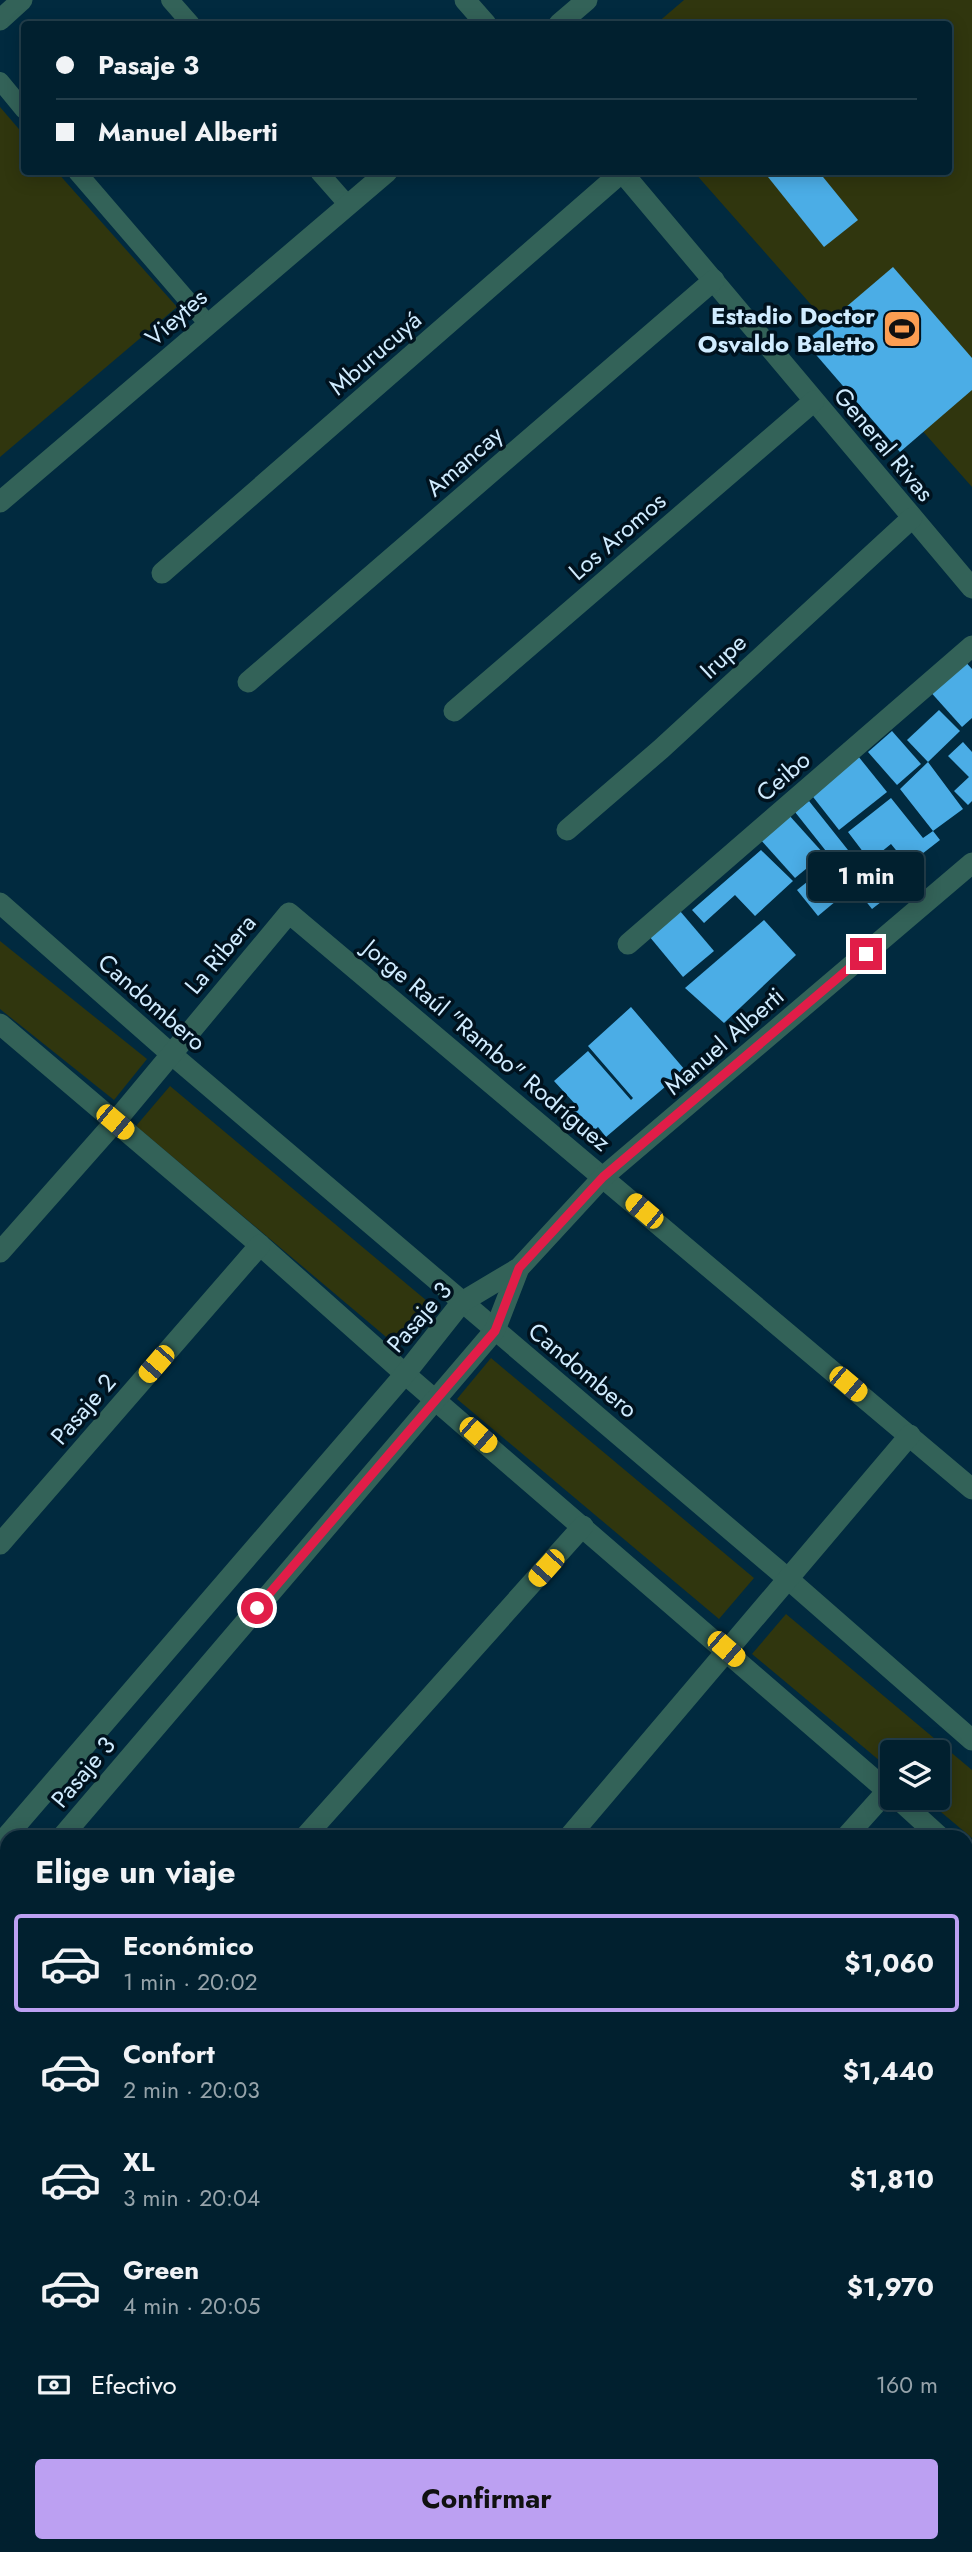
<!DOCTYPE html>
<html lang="es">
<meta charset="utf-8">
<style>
body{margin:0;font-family:Jost,sans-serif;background:#0b2837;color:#f1f3f6;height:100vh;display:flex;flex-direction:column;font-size:26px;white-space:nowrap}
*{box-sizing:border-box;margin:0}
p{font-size:23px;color:#96a3aa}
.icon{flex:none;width:38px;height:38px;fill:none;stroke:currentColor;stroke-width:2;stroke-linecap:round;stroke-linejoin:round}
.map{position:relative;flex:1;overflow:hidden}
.panel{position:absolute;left:0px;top:1830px;width:973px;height:723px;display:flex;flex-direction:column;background:#01202f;border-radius:21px 21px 0 0;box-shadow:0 4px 18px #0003,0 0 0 2px #233e4b}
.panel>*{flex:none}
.top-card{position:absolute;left:21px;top:21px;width:931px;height:154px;border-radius:7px;box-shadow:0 4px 18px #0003,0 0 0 2px #233e4b;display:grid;align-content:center;height:154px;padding:0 35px;background:#01202f}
.tools{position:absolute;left:880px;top:1740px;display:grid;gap:14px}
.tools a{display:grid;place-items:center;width:70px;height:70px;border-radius:7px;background:#01202f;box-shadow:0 4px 18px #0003,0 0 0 2px #233e4b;font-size:35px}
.end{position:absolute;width:32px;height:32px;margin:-16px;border:9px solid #e11d48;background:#fff;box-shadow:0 0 0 4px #fff}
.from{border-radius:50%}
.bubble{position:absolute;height:49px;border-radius:7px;background:#01202f;box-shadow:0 4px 18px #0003,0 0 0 2px #233e4b;font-size:23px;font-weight:700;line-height:49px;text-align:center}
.car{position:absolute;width:21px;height:42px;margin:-21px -10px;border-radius:9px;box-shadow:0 0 5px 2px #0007;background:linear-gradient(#f5c518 24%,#345 0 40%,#f5c518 0 76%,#345 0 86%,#f5c518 0)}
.top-card b{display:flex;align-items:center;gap:24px;height:66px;font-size:26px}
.top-card b+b{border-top:2px solid #233e4b}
.top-card i{width:18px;height:18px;background:#f1f3f6}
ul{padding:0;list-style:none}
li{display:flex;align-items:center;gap:21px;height:98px;margin:0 14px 10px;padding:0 21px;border:4px solid transparent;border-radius:7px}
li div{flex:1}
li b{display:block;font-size:26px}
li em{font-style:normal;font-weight:700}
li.current{border-color:#bca0f2}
li>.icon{width:63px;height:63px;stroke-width:1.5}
h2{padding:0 35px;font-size:32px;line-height:84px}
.pay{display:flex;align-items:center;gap:18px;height:77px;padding:0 35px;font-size:26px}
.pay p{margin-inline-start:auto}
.action{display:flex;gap:14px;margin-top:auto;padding:14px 35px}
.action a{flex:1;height:80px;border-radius:7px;background:#bca0f2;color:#111;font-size:28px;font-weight:700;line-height:80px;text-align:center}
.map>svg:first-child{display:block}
.built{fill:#083850}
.green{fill:#30360e}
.building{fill:#4bade6}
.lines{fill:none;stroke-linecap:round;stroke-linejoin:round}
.lane{stroke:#336258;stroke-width:18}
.street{stroke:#336258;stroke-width:21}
.route{stroke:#e11d48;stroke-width:9}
.labels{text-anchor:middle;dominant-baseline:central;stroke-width:7;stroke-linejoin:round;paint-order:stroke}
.poi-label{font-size:24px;font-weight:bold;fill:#d0ecff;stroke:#00121e;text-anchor:end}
.street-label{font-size:24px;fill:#d0ecff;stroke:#00121e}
</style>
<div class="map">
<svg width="972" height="2552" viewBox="0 0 972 2552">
<rect width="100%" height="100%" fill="#012a3f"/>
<!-- built -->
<path class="built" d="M0 1931 7 1939V2405L0 2410Z"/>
<!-- green -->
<g class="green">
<path d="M684 0H972V487L694 172H948V24H656Z"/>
<path d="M0 107 24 135V172H57L177 307 0 457Z"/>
<path d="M0 941 147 1059 114 1100 0 1009Z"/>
<path d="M170 1086 433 1306 398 1347 136 1126Z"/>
<path d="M491 1358 754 1578 719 1619 457 1399Z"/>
<path d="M786 1614 972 1770V1838L923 1797H938V1752H892V1771L752 1654Z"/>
</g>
<!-- building -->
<g class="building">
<path d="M764 172H819L858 220 824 247Z"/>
<path d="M893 267 972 358V390L900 452 805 342Z"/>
<path d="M961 657 972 669V718L962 727 927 688Z"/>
<path d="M939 710 960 731 928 762 907 740Z"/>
<path d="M892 731 921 764 897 785 868 752Z"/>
<path d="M963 742 972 752V801L968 805 954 791 969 777 948 756Z"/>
<path d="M858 756 887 792 839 830 810 793Z"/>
<path d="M928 762 963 809 933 831 940 840 913 861 921 871 872 909 795 812 809 801 879 889 909 866 891 844 870 861 848 832 891 798 923 838 933 831 900 789Z"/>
<path d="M788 814 824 854 795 878 760 839Z"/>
<path d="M761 850 793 881 755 916 735 895 704 923 692 910Z"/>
<path d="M827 866 848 891 818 916 797 890Z"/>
<path d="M680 911 714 951 683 977 649 936Z"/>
<path d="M764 920 796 955 724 1023 685 988Z"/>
<path d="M631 1007 685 1070 606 1137 598 1127 589 1135 569 1112 576 1105 554 1081 588 1051 631 1100 633 1098 588 1046Z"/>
</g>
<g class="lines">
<!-- lane -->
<g class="lane">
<path d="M170 0 191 24"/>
<path d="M0 81 24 110"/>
<path d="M77 172 208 324"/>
<path d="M319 172 348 205"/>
<path d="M0 1855 7 1863"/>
</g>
<!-- street -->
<g class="street">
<path d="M465 0 486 24"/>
<path d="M0 20 22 0"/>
<path d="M559 24 587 0"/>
<path d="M622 172 972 588"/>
<path d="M0 502 387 172"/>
<path d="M162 573 622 172"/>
<path d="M248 682 714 280"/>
<path d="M454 711 814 401"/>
<path d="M567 830 661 749 912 518"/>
<path d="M0 903 170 1053 787 1578 972 1740"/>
<path d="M628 944 972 646"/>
<path d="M0 1024 260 1245 405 1374 892 1795"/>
<path d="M0 1252 115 1122 289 913 972 1489"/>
<path d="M0 1544 260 1245"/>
<path d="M896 1797 941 1838"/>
<path d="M61 1838 495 1330 519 1268"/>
<path d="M304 1838 583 1526"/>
<path d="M568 1838 910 1435"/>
<path d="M845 1838 888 1790"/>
<path d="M0 1844 405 1374 462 1302 519 1268 603 1177 972 863"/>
<path d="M966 1860 972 1865"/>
<path d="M0 2473 7 2468"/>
<path d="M464 2546 468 2552"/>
<path d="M519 2546 523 2552"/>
</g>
</g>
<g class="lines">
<!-- route -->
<path class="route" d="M257 1608 495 1331 519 1268 603 1177 866 954"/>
</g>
<!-- icons -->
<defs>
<g id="stadium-square" transform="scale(2.0125)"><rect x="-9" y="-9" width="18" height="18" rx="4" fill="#fc9e52" stroke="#00121e"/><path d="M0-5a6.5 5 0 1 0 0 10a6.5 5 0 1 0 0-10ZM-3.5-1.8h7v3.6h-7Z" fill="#111"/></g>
</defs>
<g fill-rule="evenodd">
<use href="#stadium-square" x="902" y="329"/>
</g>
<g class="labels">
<!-- poi labels -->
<g class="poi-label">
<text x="875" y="315">Estadio Doctor<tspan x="875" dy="28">Osvaldo Baletto</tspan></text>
</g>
<!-- street labels -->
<g class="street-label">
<text transform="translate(176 317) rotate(-41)">Vieytes</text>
<text transform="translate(375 353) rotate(-41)">Mburucuyá</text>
<text transform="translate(884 444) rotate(50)">General Rivas</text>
<text transform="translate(464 461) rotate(-41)">Amancay</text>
<text transform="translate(617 536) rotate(-41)">Los Aromos</text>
<text transform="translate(723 656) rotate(-43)">Irupe</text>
<text transform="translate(783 776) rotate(-41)">Ceibo</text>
<text transform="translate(220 954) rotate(-50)">La Ribera</text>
<text transform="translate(152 1002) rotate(41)">Candombero</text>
<text transform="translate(724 1041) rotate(-41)">Manuel Alberti</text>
<text transform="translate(487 1045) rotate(40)">Jorge Raúl "Rambo" Rodríguez</text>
<text transform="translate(419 1317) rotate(-49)">Pasaje 3</text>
<text transform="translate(583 1370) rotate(40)">Candombero</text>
<text transform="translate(83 1409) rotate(-49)">Pasaje 2</text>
<text transform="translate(83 1772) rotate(-50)">Pasaje 3</text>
</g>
</g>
</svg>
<div class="tools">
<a><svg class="icon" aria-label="layers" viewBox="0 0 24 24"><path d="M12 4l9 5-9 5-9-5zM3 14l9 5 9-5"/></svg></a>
</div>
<i class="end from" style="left:257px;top:1608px"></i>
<i class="end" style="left:866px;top:954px"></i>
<div class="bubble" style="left:808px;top:852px;width:116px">1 min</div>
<i class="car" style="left:115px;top:1122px;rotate:130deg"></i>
<i class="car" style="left:644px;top:1211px;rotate:310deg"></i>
<i class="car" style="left:156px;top:1364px;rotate:221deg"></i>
<i class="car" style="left:848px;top:1384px;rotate:130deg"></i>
<i class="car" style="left:478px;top:1435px;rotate:131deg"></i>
<i class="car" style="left:546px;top:1568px;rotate:222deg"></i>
<i class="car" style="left:726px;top:1649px;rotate:131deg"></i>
<div class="top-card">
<b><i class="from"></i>Pasaje 3</b>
<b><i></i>Manuel Alberti</b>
</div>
<section class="panel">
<h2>Elige un viaje</h2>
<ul>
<li class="current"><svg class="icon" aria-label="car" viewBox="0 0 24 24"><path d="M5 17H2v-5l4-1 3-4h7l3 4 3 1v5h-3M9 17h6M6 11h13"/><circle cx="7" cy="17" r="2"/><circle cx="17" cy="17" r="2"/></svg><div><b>Económico</b><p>1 min · 20:02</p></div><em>$1,060</em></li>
<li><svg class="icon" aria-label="car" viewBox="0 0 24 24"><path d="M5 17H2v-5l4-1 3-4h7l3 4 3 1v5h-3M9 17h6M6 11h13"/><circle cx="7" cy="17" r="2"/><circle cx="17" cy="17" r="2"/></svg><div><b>Confort</b><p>2 min · 20:03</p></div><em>$1,440</em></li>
<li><svg class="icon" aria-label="car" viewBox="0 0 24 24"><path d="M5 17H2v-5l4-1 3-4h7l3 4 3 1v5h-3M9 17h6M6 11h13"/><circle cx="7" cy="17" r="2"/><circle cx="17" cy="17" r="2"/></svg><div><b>XL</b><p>3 min · 20:04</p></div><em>$1,810</em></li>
<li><svg class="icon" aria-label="car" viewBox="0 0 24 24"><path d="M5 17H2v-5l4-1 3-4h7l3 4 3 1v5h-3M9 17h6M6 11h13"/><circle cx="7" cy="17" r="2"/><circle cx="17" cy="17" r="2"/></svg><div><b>Green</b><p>4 min · 20:05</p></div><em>$1,970</em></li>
</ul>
<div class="pay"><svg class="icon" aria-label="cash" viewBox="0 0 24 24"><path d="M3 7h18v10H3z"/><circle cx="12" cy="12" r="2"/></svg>Efectivo<p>160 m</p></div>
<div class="action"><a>Confirmar</a></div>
</section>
</div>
